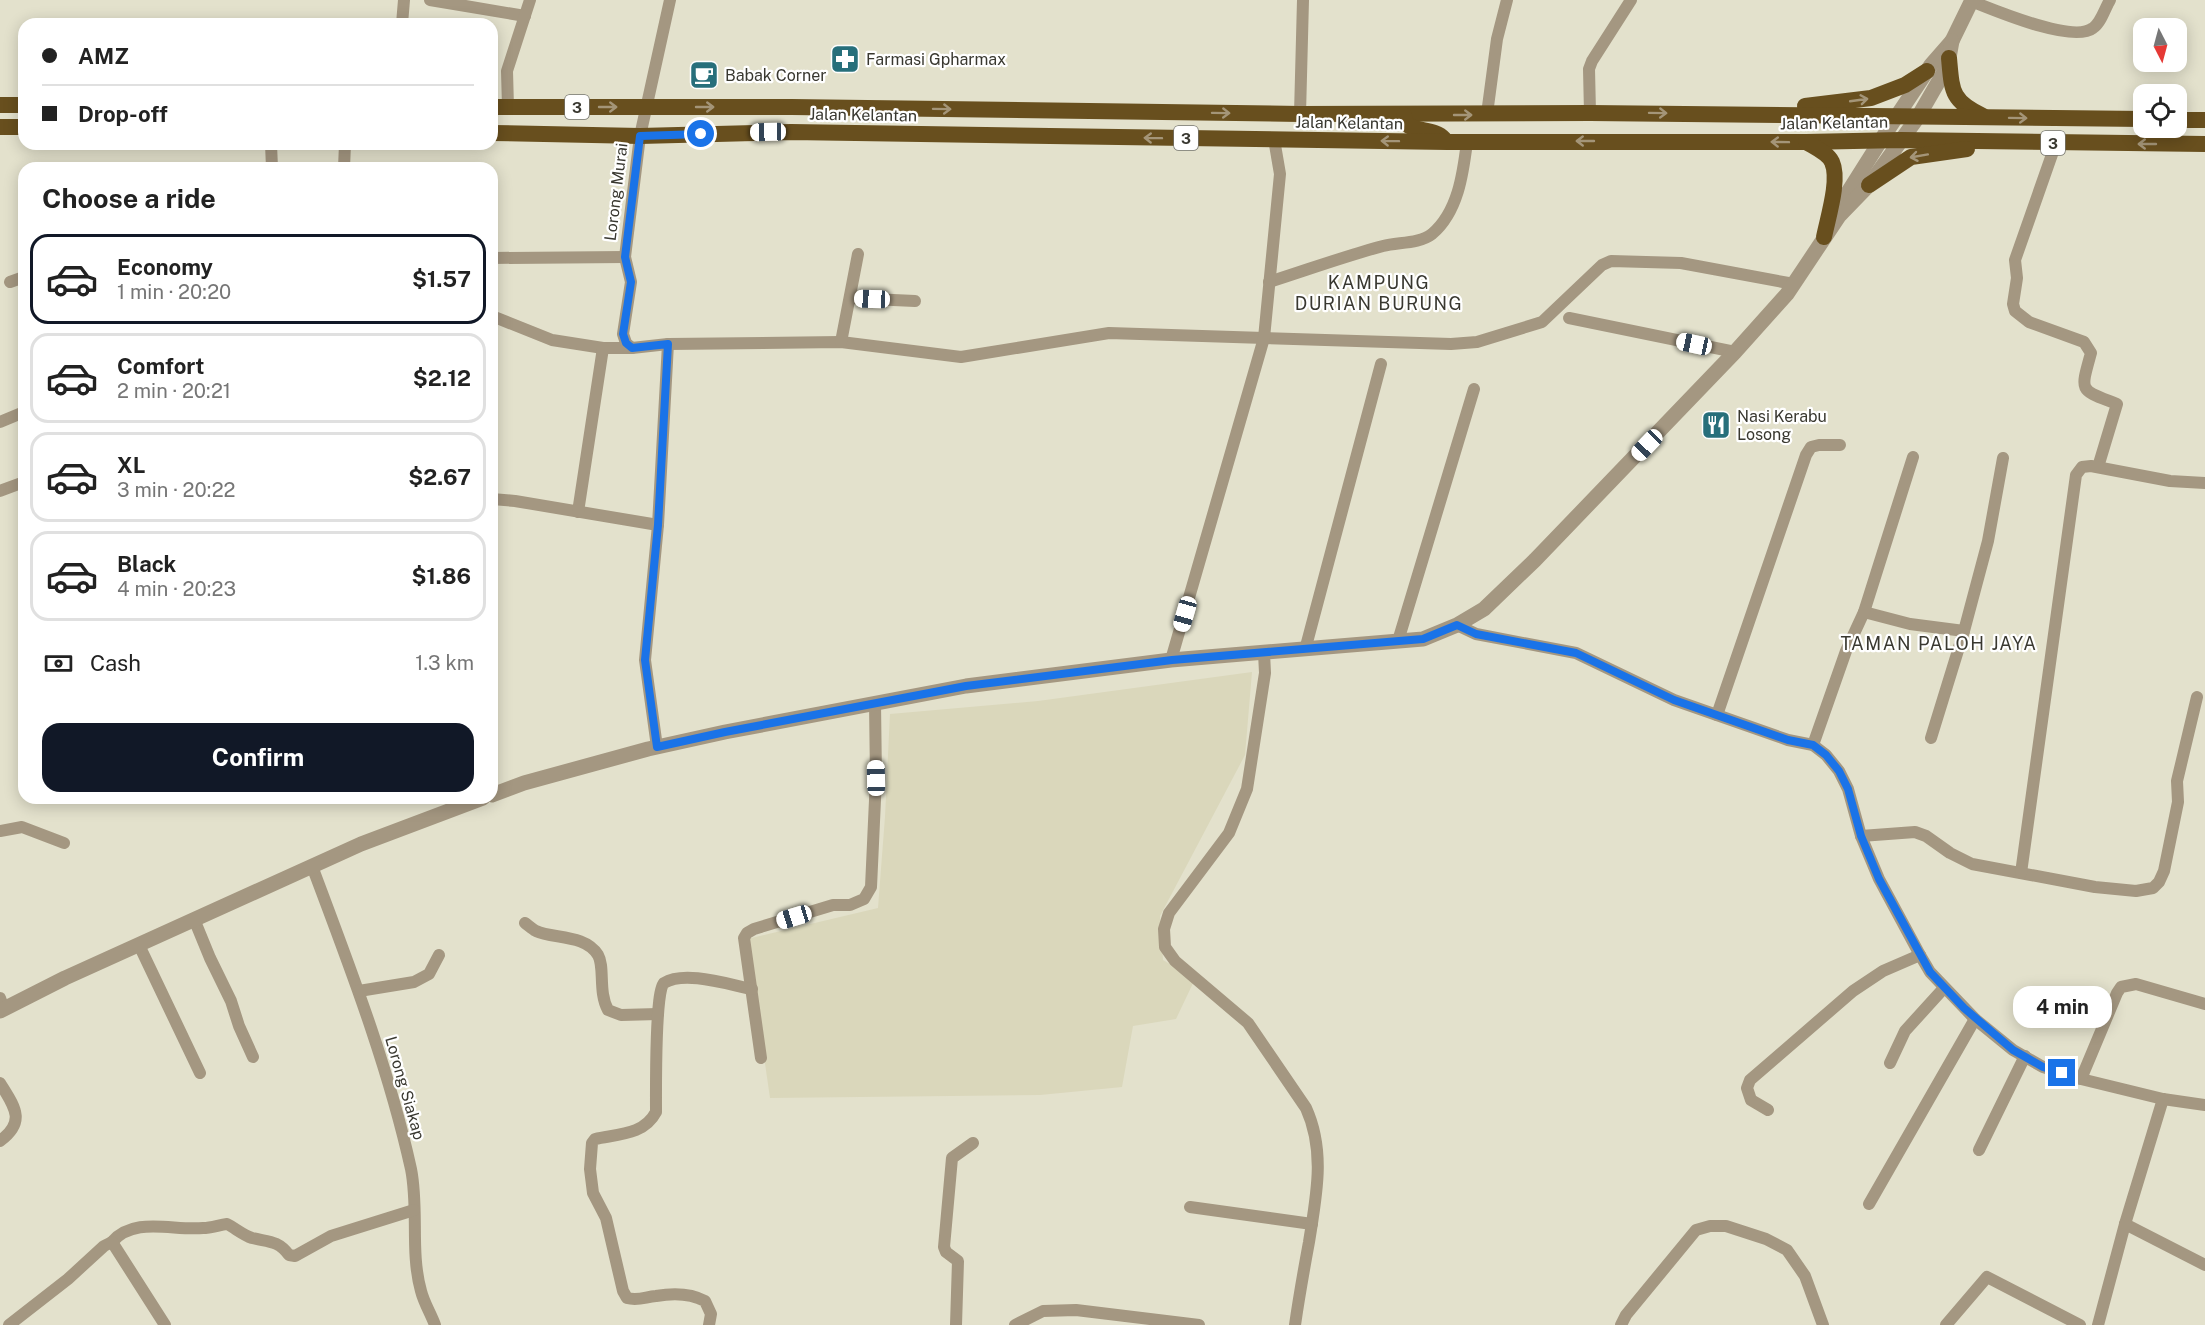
<!DOCTYPE html>
<meta charset="utf-8">
<style>
body{margin:0;font-family:"Public Sans",sans-serif;background:#f2f2f2;color:#222;height:100vh;display:flex;flex-direction:column;font-size:22px;white-space:nowrap}
*{box-sizing:border-box;margin:0}
p{font-size:20px;color:#767676}
.icon{flex:none;width:33px;height:33px;fill:none;stroke:currentColor;stroke-width:2;stroke-linecap:round;stroke-linejoin:round}
.map{position:relative;flex:1;overflow:hidden}
.side{position:absolute;left:18px;top:162px;width:480px;height:642px;display:flex;flex-direction:column;background:#fff;border-radius:18px;box-shadow:0 3px 15px #0003}
.side>*{flex:none}
.top-card{position:absolute;left:18px;top:18px;width:480px;height:132px;border-radius:18px;box-shadow:0 3px 15px #0003;display:grid;align-content:center;height:132px;padding:0 24px;background:#fff}
.needle{width:39px;rotate:174deg}
.controls{position:absolute;left:2133px;top:18px;display:grid;gap:12px}
.controls a{display:grid;place-items:center;width:54px;height:54px;border-radius:12px;background:#fff;box-shadow:0 3px 15px #0003;font-size:30px}
.end{position:absolute;width:27px;height:27px;margin:-14px;border:8px solid #1a73e8;background:#fff;box-shadow:0 0 0 3px #fff}
.from{border-radius:50%}
.bubble{position:absolute;height:42px;border-radius:18px;background:#fff;box-shadow:0 3px 15px #0003;font-size:20px;font-weight:700;line-height:42px;text-align:center}
.car{position:absolute;width:18px;height:36px;margin:-18px -9px;border-radius:8px;box-shadow:0 0 4px 2px #0007;background:linear-gradient(#fff 24%,#345 0 40%,#fff 0 76%,#345 0 86%,#fff 0)}
.top-card b{display:flex;align-items:center;gap:21px;height:57px;font-size:22px}
.top-card b+b{border-top:2px solid #e0e0e0}
.top-card i{width:15px;height:15px;background:#222}
ul{padding:0;list-style:none}
li{display:flex;align-items:center;gap:18px;height:90px;margin:0 12px 9px;padding:0 12px;border:3px solid #e0e0e0;border-radius:18px}
li div{flex:1}
li b{display:block;font-size:22px}
li em{font-style:normal;font-weight:700}
li.on{border-color:#111827}
li>.icon{width:54px;height:54px;stroke-width:1.5}
h2{padding:0 24px;font-size:27px;line-height:72px}
.pay{display:flex;align-items:center;gap:15px;height:66px;padding:0 24px;font-size:22px}
.pay p{margin-inline-start:auto}
.button{display:flex;gap:12px;margin-top:auto;padding:12px 24px}
.button a{flex:1;height:69px;border-radius:18px;background:#111827;color:#fff;font-size:24px;font-weight:700;line-height:69px;text-align:center}
.map>svg:first-child{display:block}
.built{fill:#dad7bb}
.lines{fill:none;stroke-linecap:round;stroke-linejoin:round}
.minor{stroke:#a49781;stroke-width:12}
.tertiary{stroke:#a49781;stroke-width:15}
.trunk{stroke:#684f1e;stroke-width:16}
.oneway{stroke:#a49578}
.route{stroke:#1a73e8;stroke-width:8}
.labels{text-anchor:middle;dominant-baseline:central;stroke-width:4.5;stroke-linejoin:round;paint-order:stroke}
.shield{fill:#fff;stroke:#74746e;stroke-width:1.5}
.shield-label{font-size:15px;font-weight:bold;fill:#393830}
.poi-label{font-size:16px;fill:#393830;stroke:#fff;text-anchor:start}
.street-label{font-size:16px;fill:#393830;stroke:#fff}
.neighbourhood-label{font-size:18px;letter-spacing:1.5px;fill:#393830;stroke:#fff}
</style>
<div class="map">
<svg width="2205" height="1325" viewBox="0 0 2205 1325">
<rect width="100%" height="100%" fill="#e3e1cc"/>
<!-- built -->
<path class="built" d="M1252 672 1245 755 1160 916 1163 960 1195 979 1176 1019 1133 1026 1122 1087 1040 1095 770 1098 747 939 878 908 885 817 890 714 1038 701Z"/>
<g class="lines">
<!-- minor -->
<g class="minor">
<path d="M430 0 525 16"/>
<path d="M1971 1C1994 10 2073 44 2093 28 2101 23 2105 8 2110 0"/>
<path d="M402 24 404 0"/>
<path d="M508 107 507 71 530 0"/>
<path d="M1590 113 1589 69 1592 61 1631 0"/>
<path d="M1300 114 1303 0"/>
<path d="M1487 114 1497 39 1507 0"/>
<path d="M2056 143 2015 260 2017 278 2013 304 2015 311 2029 322 2084 342 2091 353C2080 393 2079 389 2117 404L2098 467"/>
<path d="M271 144 272 168"/>
<path d="M344 168 345 144"/>
<path d="M492 258 625 257"/>
<path d="M10 282 24 277"/>
<path d="M1269 282C1307 270 1345 256 1383 246 1398 242 1419 244 1432 234 1458 212 1463 174 1467 142"/>
<path d="M850 298 915 301"/>
<path d="M492 316 552 340 603 348H632L668 344 841 342 961 357 1109 333 1451 344 1477 342 1542 322 1602 265 1611 261 1681 263 1794 284"/>
<path d="M1569 318 1735 352"/>
<path d="M841 342 858 254"/>
<path d="M632 348 626 343 623 334 631 282 625 257 640 136 670 0"/>
<path d="M0 422 24 412"/>
<path d="M0 491 24 482"/>
<path d="M492 499 515 501 658 525"/>
<path d="M578 512 603 348"/>
<path d="M1864 612 1910 624 1964 631"/>
<path d="M1457 625 1476 634 1576 653 1674 700 1788 740 1813 745 1826 755 1839 771 1848 789 1861 836 1879 879 1920 955 1930 972 1975 1019 2013 1050 2043 1067 2081 1079 2163 1099 2205 1105"/>
<path d="M1398 641 1474 389"/>
<path d="M1305 650 1381 364"/>
<path d="M1264 653 1265 673 1247 789 1229 833 1169 913 1164 929 1165 947 1175 961 1248 1023 1306 1108C1326 1152 1316 1197 1309 1242 1304 1269 1299 1297 1295 1325"/>
<path d="M1171 660 1264 338 1280 174 1274 139"/>
<path d="M1717 715 1806 455 1811 447 1819 445H1840"/>
<path d="M1931 738 1964 631 1988 541 2003 458"/>
<path d="M1813 745 1846 651 1864 612 1913 457"/>
<path d="M657 747 645 660 658 525 668 344"/>
<path d="M0 831 22 827 64 843"/>
<path d="M1861 836 1915 832 1926 836 1950 853 1972 864 2095 887 2136 891 2153 888 2159 882 2164 871 2178 802 2177 781 2197 697"/>
<path d="M312 866C349 965 388 1065 411 1169 419 1209 410 1252 421 1291 424 1303 431 1314 435 1325"/>
<path d="M2021 873 2076 475 2082 467 2091 466 2170 481 2205 483"/>
<path d="M194 919 210 958 231 1001 239 1026 253 1057"/>
<path d="M525 923C528 925 532 929 536 931 553 939 585 934 598 955 605 967 598 992 608 1010L621 1015 658 1014"/>
<path d="M139 945 200 1073"/>
<path d="M359 991 414 982 429 974 439 955"/>
<path d="M0 998 4 1009"/>
<path d="M761 1058 744 938 747 933 754 929 833 905H850L864 899 871 887 876 778 875 703"/>
<path d="M1890 1063 1905 1031 1944 988"/>
<path d="M2081 1079 2117 993 2121 987 2136 984 2205 1004"/>
<path d="M0 1083C14 1106 27 1121 0 1141"/>
<path d="M1768 1110 1751 1100 1747 1088 1750 1080 1853 991 1883 971 1920 955"/>
<path d="M1979 1150 2025 1056"/>
<path d="M1869 1204 1975 1019"/>
<path d="M1190 1207 1312 1224"/>
<path d="M2125 1224 2205 1265"/>
<path d="M112 1242C134 1216 173 1231 203 1228 211 1228 219 1225 227 1224 235 1228 243 1235 252 1238 268 1242 278 1240 289 1255L295 1256 331 1236 414 1210"/>
<path d="M9 1325 68 1279 104 1246 112 1242 165 1325"/>
<path d="M709 1325 711 1314 705 1301C690 1293 673 1293 656 1296 645 1297 638 1301 627 1298L623 1291 606 1218 593 1193 590 1169 592 1143 595 1139C618 1134 644 1135 656 1112 656 1095 655 989 664 983 685 970 730 985 752 989"/>
<path d="M956 1325 958 1261 946 1252 944 1247 952 1158 973 1143"/>
<path d="M1015 1325 1043 1311 1076 1310 1199 1325"/>
<path d="M1621 1325 1626 1315 1696 1230 1710 1226H1726L1766 1239 1787 1250 1805 1276 1823 1325"/>
<path d="M1946 1325 1987 1277 2080 1325"/>
<path d="M2098 1325 2125 1224 2163 1099"/>
</g>
<!-- tertiary -->
<g class="tertiary">
<path d="M1840 213 1845 197 1881 140 1931 65 1952 41 1972 0"/>
<path d="M492 795 524 783 648 749 725 732 966 686 1171 660 1423 639 1457 625 1484 609 1535 560 1735 352 1787 294 1839 216 1869 185 1918 117 1944 72 1949 58 1952 41"/>
<path d="M0 1011 65 978 361 844 483 798"/>
</g>
<!-- trunk -->
<g class="trunk">
<path d="M1949 58C1952 91 1951 101 1983 116"/>
<path d="M0 105H24"/>
<path d="M1805 106 1871 98 1905 85 1927 71"/>
<path d="M492 107H792L1300 114 1590 113 2144 119"/>
<path d="M1404 115 1405 123C1416 133 1434 128 1444 139"/>
<path d="M2176 120H2205"/>
<path d="M0 127H24"/>
<path d="M492 133 640 136 791 132 1447 142H1806L1901 140 2205 144"/>
<path d="M1806 142C1814 147 1828 153 1832 162 1840 180 1828 217 1824 237"/>
<path d="M1869 185 1911 157 1967 149"/>
</g>
</g>
<!-- one-way arrows -->
<defs><path id="oneway-shaft" d="M-6 0H5M1.5-3L5.5 0L1.5 3" fill="none" stroke-width="1.6" stroke-linecap="round" stroke-linejoin="round" transform="scale(1.5)"/></defs>
<g class="oneway">
<use href="#oneway-shaft" transform="translate(1859 100) rotate(-8)"/>
<use href="#oneway-shaft" transform="translate(608 107)"/>
<use href="#oneway-shaft" transform="translate(705 107)"/>
<use href="#oneway-shaft" transform="translate(942 109) rotate(1)"/>
<use href="#oneway-shaft" transform="translate(1221 113) rotate(1)"/>
<use href="#oneway-shaft" transform="translate(1658 113) rotate(1)"/>
<use href="#oneway-shaft" transform="translate(1463 115)"/>
<use href="#oneway-shaft" transform="translate(2018 118) rotate(1)"/>
<use href="#oneway-shaft" transform="translate(1153 138) rotate(-179)"/>
<use href="#oneway-shaft" transform="translate(1390 141) rotate(-179)"/>
<use href="#oneway-shaft" transform="translate(1585 141) rotate(180)"/>
<use href="#oneway-shaft" transform="translate(1780 142) rotate(-179)"/>
<use href="#oneway-shaft" transform="translate(2147 144) rotate(180)"/>
<use href="#oneway-shaft" transform="translate(1919 156) rotate(170)"/>
</g>
<g class="lines">
<!-- route -->
<path class="route" d="M701 134 640 136 625 257 631 282 623 334 626 343 632 348 668 344 658 525 645 660 657 747 725 732 966 686 1172 660 1423 639 1457 625 1476 634 1576 653 1674 700 1788 740 1813 745 1826 755 1839 771 1848 789 1861 836 1879 879 1930 972 1964 1008 2013 1050 2043 1067 2062 1073"/>
</g>
<!-- icons -->
<defs>
<g id="pharmacy-square" transform="scale(1.5)"><rect x="-9" y="-9" width="18" height="18" rx="4" fill="#276f7b" stroke="#fff"/><path d="M-2-6h4v4h4v4h-4v4h-4v-4h-4v-4h4Z" fill="#fff"/></g>
<g id="cafe-square" transform="scale(1.5)"><rect x="-9" y="-9" width="18" height="18" rx="4" fill="#276f7b" stroke="#fff"/><path d="M-5.5-4.5H6V0H3Q3 3.5 0 3.5H-2.5Q-5.5 3.5-5.5 0ZM3-3.2v2h1.7v-2ZM-6 4.5H4V6H-6Z" fill="#fff"/></g>
<g id="restaurant-square" transform="scale(1.5)"><rect x="-9" y="-9" width="18" height="18" rx="4" fill="#276f7b" stroke="#fff"/><path d="M-5-6h1v4h1v-4h1v4h1v-4h1v5L-1.5 .5V6h-2V.5L-5-1ZM5-6V6H3V1.5H1.5Q1.5-4 5-6Z" fill="#fff"/></g>
</defs>
<g fill-rule="evenodd">
<use href="#pharmacy-square" x="845" y="59"/>
<use href="#cafe-square" x="704" y="75"/>
<use href="#restaurant-square" x="1716" y="425"/>
</g>
<g class="labels">
<!-- shield labels -->
<g class="shield">
<rect x="565" y="95" width="24" height="24" rx="4.5"/>
<rect x="1174" y="126" width="24" height="24" rx="4.5"/>
<rect x="2041" y="131" width="24" height="24" rx="4.5"/>
</g>
<g class="shield-label">
<text x="577" y="107">3</text>
<text x="1186" y="138">3</text>
<text x="2053" y="143">3</text>
</g>
<!-- poi labels -->
<g class="poi-label">
<text x="866" y="59">Farmasi Gpharmax</text>
<text x="725" y="75">Babak Corner</text>
<text x="1737" y="416">Nasi Kerabu<tspan x="1737" dy="18">Losong</tspan></text>
</g>
<!-- street labels -->
<g class="street-label">
<text transform="translate(863 115) rotate(1)">Jalan Kelantan</text>
<text transform="translate(1349 123) rotate(1)">Jalan Kelantan</text>
<text transform="translate(1834 123) rotate(-1)">Jalan Kelantan</text>
<text transform="translate(616 192) rotate(-83)">Lorong Murai</text>
<text transform="translate(405 1088) rotate(74)">Lorong Siakap</text>
</g>
<!-- neighbourhood labels -->
<g class="neighbourhood-label">
<text x="1379" y="282">KAMPUNG<tspan x="1379" dy="21">DURIAN BURUNG</tspan></text>
<text x="1939" y="643">TAMAN PALOH JAYA</text>
</g>
</g>
</svg>
<div class="controls">
<a><svg class="needle" viewBox="-14 -14 28 28"><path d="M0-13l5 13h-10z" fill="#e53935"/><path d="M0 13l5-13h-10z" fill="#767676"/></svg></a>
<a><svg class="icon" aria-label="locate" viewBox="0 0 24 24"><circle cx="12" cy="12" r="6"/><path d="M12 2v4M12 18v4M2 12h4M18 12h4"/></svg></a>
</div>
<i class="end from" style="left:701px;top:134px"></i>
<i class="end" style="left:2062px;top:1073px"></i>
<div class="bubble" style="left:2013px;top:986px;width:99px">4 min</div>
<i class="car" style="left:768px;top:132px;rotate:269deg"></i>
<i class="car" style="left:872px;top:299px;rotate:272deg"></i>
<i class="car" style="left:1694px;top:344px;rotate:282deg"></i>
<i class="car" style="left:1647px;top:445px;rotate:224deg"></i>
<i class="car" style="left:1185px;top:614px;rotate:196deg"></i>
<i class="car" style="left:876px;top:778px;rotate:359deg"></i>
<i class="car" style="left:794px;top:917px;rotate:253deg"></i>
<div class="top-card">
<b><i class="from"></i>AMZ</b>
<b><i></i>Drop-off</b>
</div>
<section class="side">
<h2>Choose a ride</h2>
<ul>
<li class="on"><svg class="icon" aria-label="car" viewBox="0 0 24 24"><path d="M5 17H2v-5l4-1 3-4h7l3 4 3 1v5h-3M9 17h6M6 11h13"/><circle cx="7" cy="17" r="2"/><circle cx="17" cy="17" r="2"/></svg><div><b>Economy</b><p>1 min · 20:20</p></div><em>$1.57</em></li>
<li><svg class="icon" aria-label="car" viewBox="0 0 24 24"><path d="M5 17H2v-5l4-1 3-4h7l3 4 3 1v5h-3M9 17h6M6 11h13"/><circle cx="7" cy="17" r="2"/><circle cx="17" cy="17" r="2"/></svg><div><b>Comfort</b><p>2 min · 20:21</p></div><em>$2.12</em></li>
<li><svg class="icon" aria-label="car" viewBox="0 0 24 24"><path d="M5 17H2v-5l4-1 3-4h7l3 4 3 1v5h-3M9 17h6M6 11h13"/><circle cx="7" cy="17" r="2"/><circle cx="17" cy="17" r="2"/></svg><div><b>XL</b><p>3 min · 20:22</p></div><em>$2.67</em></li>
<li><svg class="icon" aria-label="car" viewBox="0 0 24 24"><path d="M5 17H2v-5l4-1 3-4h7l3 4 3 1v5h-3M9 17h6M6 11h13"/><circle cx="7" cy="17" r="2"/><circle cx="17" cy="17" r="2"/></svg><div><b>Black</b><p>4 min · 20:23</p></div><em>$1.86</em></li>
</ul>
<div class="pay"><svg class="icon" aria-label="cash" viewBox="0 0 24 24"><path d="M3 7h18v10H3z"/><circle cx="12" cy="12" r="2"/></svg>Cash<p>1.3 km</p></div>
<div class="button"><a>Confirm</a></div>
</section>
</div>
